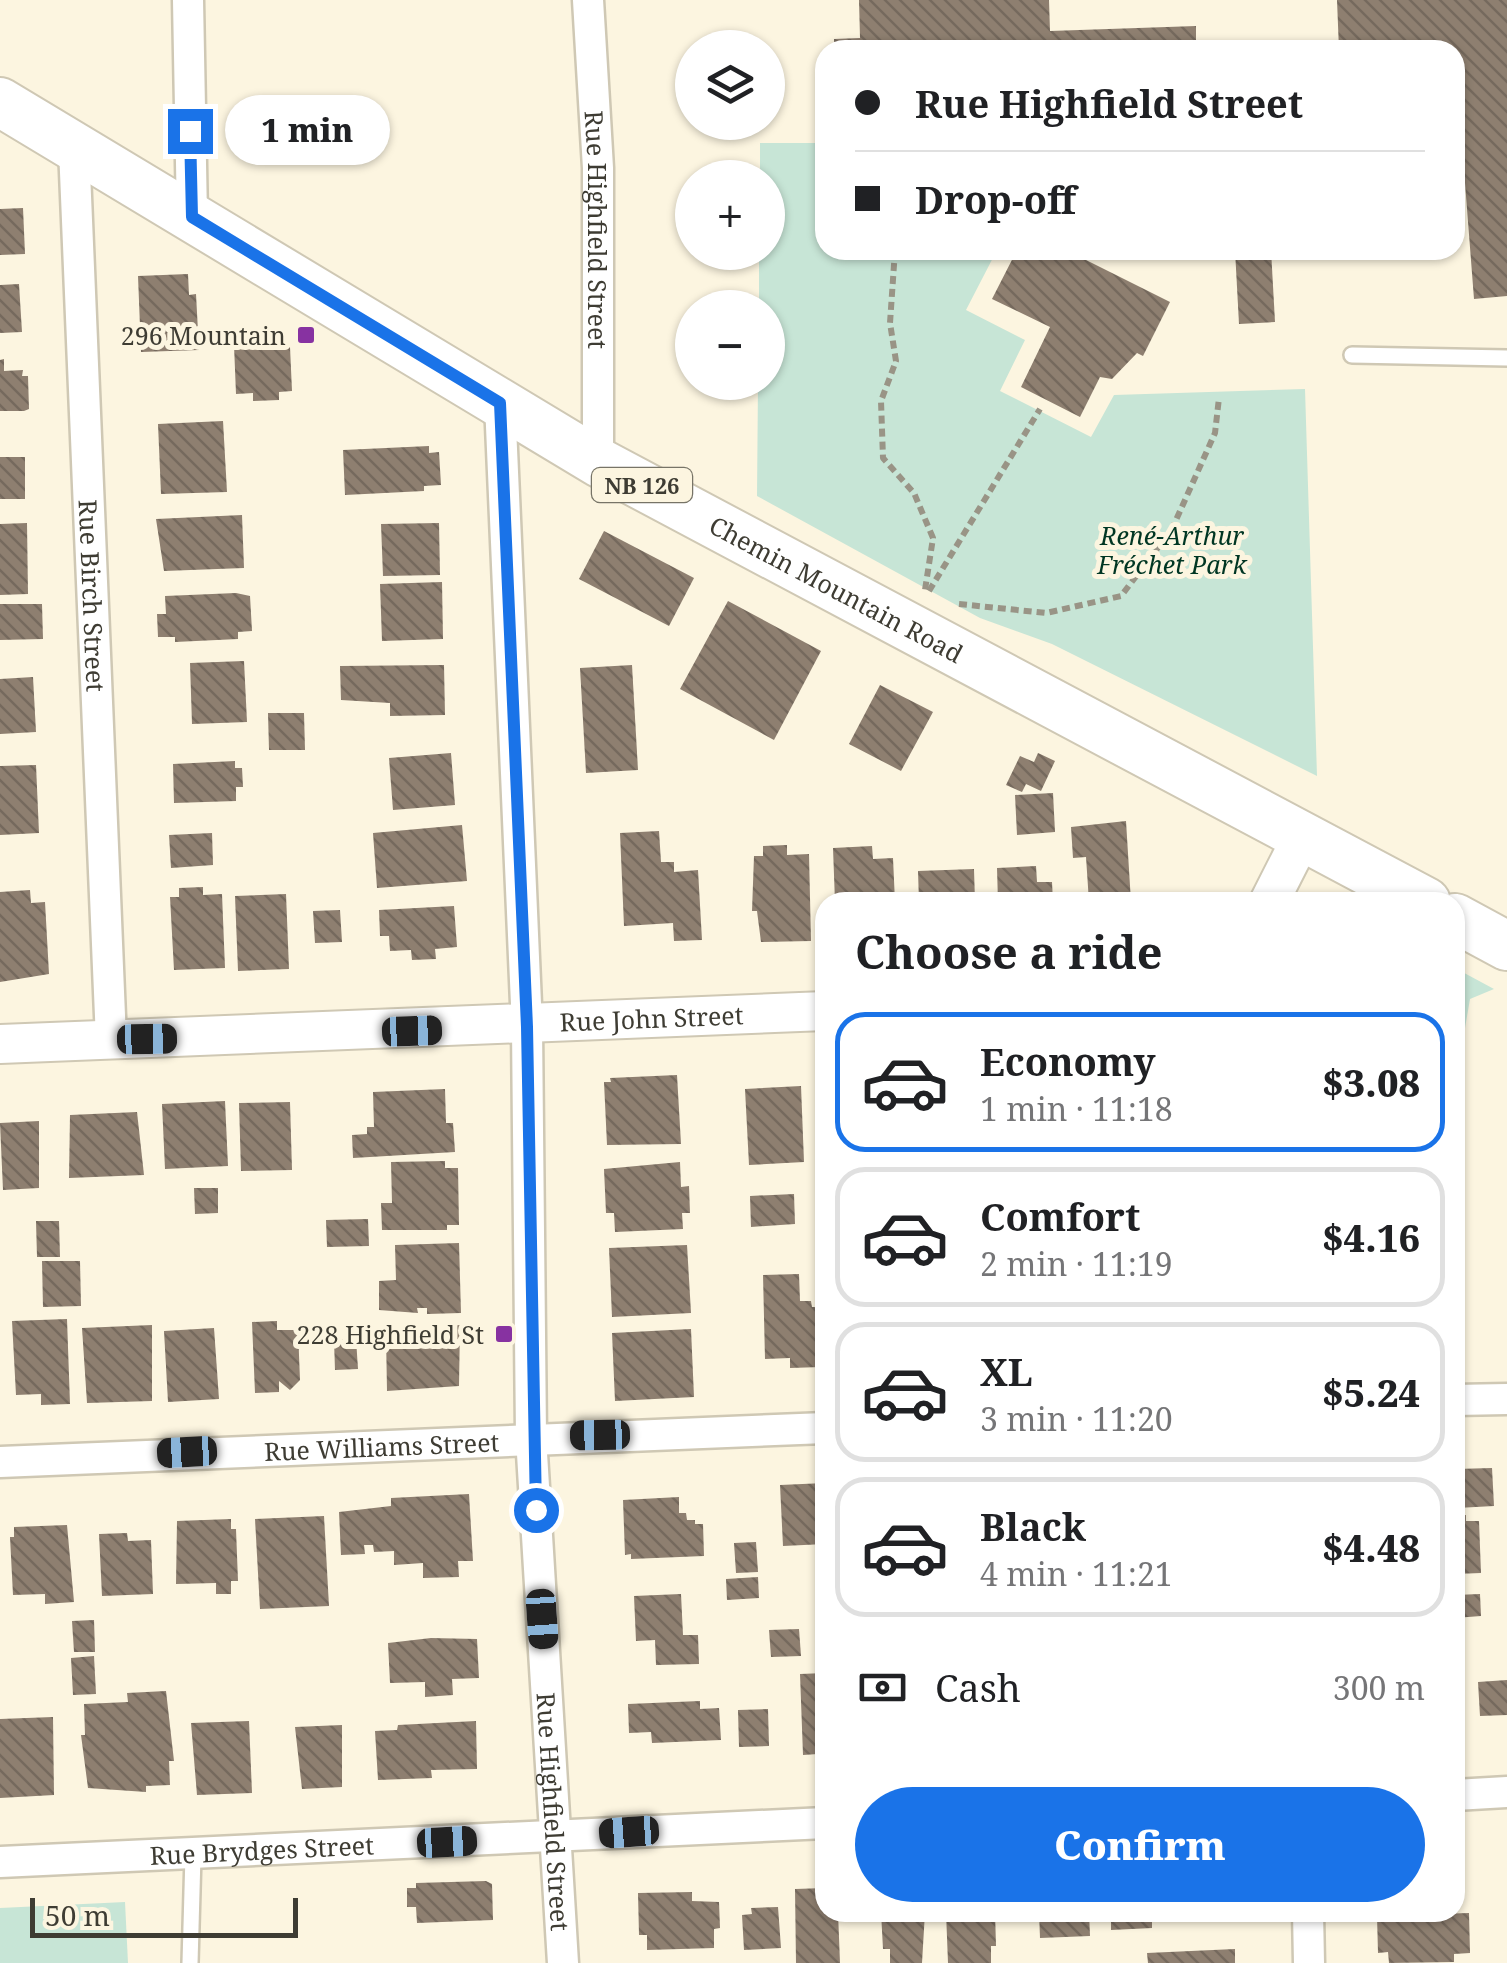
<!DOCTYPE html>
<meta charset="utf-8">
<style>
body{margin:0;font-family:"Noto Serif",serif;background:#f6f6f6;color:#202124;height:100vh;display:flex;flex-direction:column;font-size:38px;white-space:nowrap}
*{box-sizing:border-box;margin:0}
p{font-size:32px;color:#757577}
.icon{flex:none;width:55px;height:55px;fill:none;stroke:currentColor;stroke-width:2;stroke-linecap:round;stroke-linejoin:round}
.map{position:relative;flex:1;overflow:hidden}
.drawer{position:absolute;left:815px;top:892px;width:650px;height:1030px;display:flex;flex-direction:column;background:#fff;border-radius:30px;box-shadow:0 2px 8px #0004}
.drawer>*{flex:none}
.hud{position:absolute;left:815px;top:40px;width:650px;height:220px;border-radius:30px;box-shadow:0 2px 8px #0004;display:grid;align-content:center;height:220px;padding:0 40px;background:#fff}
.fabs{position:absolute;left:675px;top:30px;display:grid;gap:20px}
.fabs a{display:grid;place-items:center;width:110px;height:110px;border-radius:50%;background:#fff;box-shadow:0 2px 8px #0004;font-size:50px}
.scale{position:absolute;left:30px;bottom:25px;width:268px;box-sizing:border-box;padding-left:10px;border:5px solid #3e3c33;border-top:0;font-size:28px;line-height:35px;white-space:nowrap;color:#3e3c33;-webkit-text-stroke:8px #fcf5e0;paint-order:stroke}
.end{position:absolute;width:45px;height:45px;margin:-22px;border:12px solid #1a73e8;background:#fff;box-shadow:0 0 0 5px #fff}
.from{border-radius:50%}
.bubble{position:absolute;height:70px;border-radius:35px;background:#fff;box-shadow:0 2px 8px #0004;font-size:32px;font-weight:800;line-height:70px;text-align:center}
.car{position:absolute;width:30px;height:60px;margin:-30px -15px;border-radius:12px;box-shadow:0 0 8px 2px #0007;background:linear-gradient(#222 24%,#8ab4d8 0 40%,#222 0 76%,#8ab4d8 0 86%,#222 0)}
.hud b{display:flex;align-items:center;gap:35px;height:95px;font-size:38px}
.hud b+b{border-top:2px solid #e0e0e0}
.hud i{width:25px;height:25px;background:#202124}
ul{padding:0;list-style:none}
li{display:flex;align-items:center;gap:30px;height:140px;margin:0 20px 15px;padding:0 20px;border:5px solid #e0e0e0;border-radius:30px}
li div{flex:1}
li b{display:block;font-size:38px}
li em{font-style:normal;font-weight:800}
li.selected{border-color:#1a73e8}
li>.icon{width:90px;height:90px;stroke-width:1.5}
h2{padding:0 40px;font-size:45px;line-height:120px}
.pay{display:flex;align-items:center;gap:25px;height:110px;padding:0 40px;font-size:38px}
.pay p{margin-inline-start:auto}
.button{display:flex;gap:20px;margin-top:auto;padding:20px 40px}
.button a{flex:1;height:115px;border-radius:60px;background:#1a73e8;color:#fff;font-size:40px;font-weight:800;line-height:115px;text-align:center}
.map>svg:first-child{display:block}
.green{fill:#c7e5d6}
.building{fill:url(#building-back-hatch)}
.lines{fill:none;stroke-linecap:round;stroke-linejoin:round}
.service-casing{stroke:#cfc8b4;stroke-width:20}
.minor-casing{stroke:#cfc8b4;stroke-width:35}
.tertiary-casing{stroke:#cfc8b4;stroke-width:42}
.primary-casing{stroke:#cfc8b4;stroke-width:52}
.path{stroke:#999486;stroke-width:6;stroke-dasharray:8 5;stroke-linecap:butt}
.service{stroke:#fff;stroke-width:15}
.minor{stroke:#fff;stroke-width:30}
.tertiary{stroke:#fff;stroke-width:38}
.primary{stroke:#fff;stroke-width:48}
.route{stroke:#1a73e8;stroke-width:12}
.poi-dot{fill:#8732a1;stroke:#fcf5e0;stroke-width:4}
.labels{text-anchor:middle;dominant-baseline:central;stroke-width:10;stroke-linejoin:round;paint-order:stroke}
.shield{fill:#fcf5e0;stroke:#777467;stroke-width:2.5}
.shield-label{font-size:22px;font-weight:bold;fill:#3e3c33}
.street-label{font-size:25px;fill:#3e3c33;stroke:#fcf5e0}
.poi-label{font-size:25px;fill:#3e3c33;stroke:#fcf5e0;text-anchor:end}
.park-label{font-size:25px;font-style:italic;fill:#003623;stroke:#fcf5e0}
</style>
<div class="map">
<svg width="1507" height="1963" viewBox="0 0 1507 1963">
<defs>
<pattern id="building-back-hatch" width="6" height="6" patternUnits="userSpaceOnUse" patternTransform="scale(2.5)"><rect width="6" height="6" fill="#8e7f70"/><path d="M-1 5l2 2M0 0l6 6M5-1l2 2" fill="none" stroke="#75695d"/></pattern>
</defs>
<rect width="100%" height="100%" fill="#fcf5e0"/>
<!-- green -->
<g class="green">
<path d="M760 143H825V250H997L966 310 1025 340 1000 391 1091 437 1114 395 1305 389 1317 776 1052 644 980 618 757 496 758 383 768 382V308L759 307V253L768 252V178L760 177Z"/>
<path d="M1455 968 1494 989 1470 999 1465 1028 1455 1037Z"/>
<path d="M125 1902 128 1963H0V1908Z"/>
</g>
<!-- building -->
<g class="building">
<path d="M859 0H1049L1050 31 1196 26V42L1238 41V50H834V39L860 38Z"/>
<path d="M1337 0H1507V296L1474 299 1464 170 1455 171V50H1339Z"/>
<path d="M23 208 25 254 0 255V209Z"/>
<path d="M1017 250H1091L1086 260 1170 302 1143 356 1137 353 1112 379 1100 377 1080 417 1021 387 1050 327 992 299Z"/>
<path d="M1235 250H1271L1275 322 1239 324Z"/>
<path d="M188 274 189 295 196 294 199 350 141 352 138 276Z"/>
<path d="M19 284 22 332 0 333V285Z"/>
<path d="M283 335V347H290L292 391 279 392V400L253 401V393L236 394 234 345H238V337Z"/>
<path d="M4 359V371L23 370 22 376H28L29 409 24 411H0V360Z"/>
<path d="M223 421 227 492 161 494 158 424Z"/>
<path d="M429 446V453L439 452 441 485 424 486V491L345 495 343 450Z"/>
<rect x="0" y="457" width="25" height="42"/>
<path d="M242 515 244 568 164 571 156 519Z"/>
<path d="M27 523 28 594 0 595V524Z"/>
<path d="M439 523 440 575 383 576 381 524Z"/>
<path d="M604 531 694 578 669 626 579 579Z"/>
<path d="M442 582 443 639 382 641 380 584Z"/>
<path d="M236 593 250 596 252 631 238 632V639L175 642V637H158L157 614H166L165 596Z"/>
<path d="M728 601 821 651 774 740 680 689Z"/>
<path d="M0 604H42L43 639 0 640Z"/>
<path d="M244 661 247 722 192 724 190 663Z"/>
<path d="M444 665 445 715 390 716V703L341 700 340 666Z"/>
<path d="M632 665 638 770 586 773 580 668Z"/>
<path d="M33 677 36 732 0 734V679Z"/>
<path d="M880 685 933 712 901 771 849 744Z"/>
<path d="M268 713H304L305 750H269Z"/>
<path d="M451 753 455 805 393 810 389 758Z"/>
<path d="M1038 753 1055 761 1041 791 1026 784 1022 792 1006 785 1020 756 1034 762Z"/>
<path d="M235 761V768H242L243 787H236V801L174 803 173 764Z"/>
<path d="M36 765 39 833 0 835V766Z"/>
<path d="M1053 793 1055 832 1017 835 1015 795Z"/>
<path d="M1126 821 1131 902H1089L1086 857 1073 858 1071 827Z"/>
<path d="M462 825 467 881 377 888 373 833Z"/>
<path d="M659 831 661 862H674V872L698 870 702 940 674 941 673 923 624 926 620 833Z"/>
<path d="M212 833 213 865 171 868 169 835Z"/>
<path d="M787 845V855L809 854 811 941 761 942 757 911H752L754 856H763V846Z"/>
<path d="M872 846 873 859 893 858 895 902H835L833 848Z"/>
<path d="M1036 866 1037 882H1052L1053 902H998L997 868Z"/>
<path d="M974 869 975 902H919L918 871Z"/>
<path d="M203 887V895L222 894 225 968 174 970 170 897H179V888Z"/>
<path d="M30 890 31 903 45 902 49 974 0 982V892Z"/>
<path d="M286 894 289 969 238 971 235 896Z"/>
<path d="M454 906 457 947 435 949 436 959 412 960 411 950 390 951 389 936H380L379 910Z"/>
<path d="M340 910 342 942 315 943 313 911Z"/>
<path d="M677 1075 681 1144 607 1145 604 1082H611L610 1078Z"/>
<path d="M801 1086 804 1162 749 1165 745 1089Z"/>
<path d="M445 1089 446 1123H453L455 1152 353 1158 352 1135 367 1134V1127H374L373 1092Z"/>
<path d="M225 1101 228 1166 165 1169 162 1104Z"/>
<path d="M290 1102 292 1170 241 1171 239 1103Z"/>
<path d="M137 1112 144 1175 69 1178 70 1115Z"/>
<path d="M39 1121V1188L3 1190 0 1123Z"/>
<path d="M445 1161V1168H458L459 1225H447V1230H382L381 1203H392L391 1162Z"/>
<path d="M680 1162 681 1187 689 1186 690 1213H682L683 1229 615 1232 614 1213H606L604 1169Z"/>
<path d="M194 1188H218V1213L195 1214Z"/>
<path d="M794 1194 795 1224 751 1227 750 1196Z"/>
<path d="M368 1219 369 1246 327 1247 326 1220Z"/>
<path d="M36 1221H59L60 1257H37Z"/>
<path d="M459 1243 461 1313 427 1314V1308H417L418 1313 379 1310V1281L396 1280 395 1245Z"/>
<path d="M687 1245 691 1313 612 1317 609 1248Z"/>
<path d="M42 1261H80L81 1306 43 1307Z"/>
<path d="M799 1274 800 1301H811L812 1307H823L825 1356H821V1367L790 1368V1358L765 1359 763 1275Z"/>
<path d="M67 1319 70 1404 41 1405V1394L16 1395 12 1321Z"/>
<path d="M277 1321V1330H298L300 1380 290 1390 279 1381V1392L255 1393 252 1322Z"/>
<path d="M152 1325V1401L87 1403 82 1328Z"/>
<path d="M460 1325 459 1386 387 1391 386 1335 398 1334V1329Z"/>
<path d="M214 1328 219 1399 168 1402 164 1331Z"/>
<path d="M691 1329 694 1397 615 1401 612 1333Z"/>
<path d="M356 1339 358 1369 335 1370 334 1340Z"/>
<path d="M1492 1468 1494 1506 1457 1508 1456 1469Z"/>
<path d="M825 1483V1544L783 1546 780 1485Z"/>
<path d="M469 1494 473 1561H458L459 1577 423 1578V1563L394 1565V1551L374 1552 373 1545H364L365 1554 341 1555 339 1512 391 1506V1498Z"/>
<path d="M679 1497V1513H686L687 1520H695V1524H703L704 1556 631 1559V1554L625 1555 623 1500Z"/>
<path d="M1466 1515V1521H1479L1481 1573 1455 1574V1516Z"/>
<path d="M324 1516 329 1606 260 1609 255 1519Z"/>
<path d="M231 1519V1529H236L238 1581H231V1594H216V1583L176 1584 177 1521Z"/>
<path d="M67 1525 74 1602 45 1604V1594L13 1595 10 1537H14V1527Z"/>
<path d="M127 1533 128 1541 151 1540 153 1594 102 1596 99 1534Z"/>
<path d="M756 1542 758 1572 736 1573 734 1543Z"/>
<path d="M758 1577 759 1598 727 1600 726 1579Z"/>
<path d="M681 1594 683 1635H698L699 1664 656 1665 655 1640 636 1641 634 1596Z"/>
<path d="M1480 1594 1481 1616 1455 1618V1595Z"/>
<path d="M94 1620 95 1652H74L72 1621Z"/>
<path d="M799 1629 801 1656 771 1657 769 1630Z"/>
<path d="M431 1638 477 1639 479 1678 452 1679 453 1695 425 1697V1682L390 1683 388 1643Z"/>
<path d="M94 1656 96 1694 73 1695 71 1658Z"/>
<path d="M825 1673V1767H819L818 1754 803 1755 800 1674Z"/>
<path d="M1507 1680V1715L1480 1716 1478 1682Z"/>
<path d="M166 1691 174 1761H169L170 1785 146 1786V1792L88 1788 81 1735H85L84 1704 128 1702 127 1693Z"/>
<path d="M700 1701V1709L719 1708 721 1740 652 1743 651 1732 629 1733 628 1704Z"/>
<path d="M768 1709 769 1746 739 1747 738 1710Z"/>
<path d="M53 1717 54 1795 0 1798V1719Z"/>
<path d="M249 1721 252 1793 197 1795 191 1723Z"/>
<path d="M476 1721 477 1769 431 1770 432 1778 378 1780 375 1731 397 1730 398 1725Z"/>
<path d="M342 1725V1787L302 1789 295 1727Z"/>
<path d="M486 1881 492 1884 493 1920 417 1923 416 1907H407V1888H416V1883Z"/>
<path d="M825 1888V1912H838L840 1963H796L795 1889Z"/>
<path d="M692 1892V1901L719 1902 720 1928 714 1929V1948L647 1950V1935H639L638 1893Z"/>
<path d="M778 1907 781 1948 744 1950 742 1915 752 1914 751 1908Z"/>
<path d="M881 1912H925L922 1963H890V1949H883Z"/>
<path d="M946 1912H995L996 1946H991V1963H948Z"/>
<path d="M1039 1912H1089L1090 1936 1040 1938Z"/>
<path d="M1111 1912H1152V1928L1111 1930Z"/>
<path d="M1214 1912H1254V1919L1214 1921Z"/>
<path d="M1469 1913 1470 1953 1454 1954V1962L1389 1963 1388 1952 1378 1953 1377 1916Z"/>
<path d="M1235 1949V1963H1148L1147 1953Z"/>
</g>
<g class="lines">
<!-- service casing -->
<g class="service-casing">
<g id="service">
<path d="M1352 355 1507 358"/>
<path d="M190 1963 193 1855"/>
</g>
</g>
<!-- minor casing -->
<g class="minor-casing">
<g id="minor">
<path d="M188 0 192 217"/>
<path id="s1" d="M588 0 598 168V462"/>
<path id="s2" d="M74 148 111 1040"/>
<path id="s3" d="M500 403 527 1027 531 1437 563 1963"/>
<path d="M1455 1400 1507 1399"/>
<path id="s4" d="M0 1462 825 1428"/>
<path d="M1455 1795 1507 1792"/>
<path id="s5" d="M0 1862 825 1823"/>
<path d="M1308 1912 1309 1963"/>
</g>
</g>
<!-- tertiary casing -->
<g class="tertiary-casing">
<g id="tertiary">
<path d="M1269 902 1303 835"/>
<path id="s6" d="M0 1044 825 1011"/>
</g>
</g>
<!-- primary casing -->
<g class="primary-casing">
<g id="primary">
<path id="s7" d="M0 102 598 462 1426 902"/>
<path d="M1455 918 1507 946"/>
</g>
</g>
<!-- path -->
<g class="path">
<path d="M895 250 890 323 896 361 881 401 883 458 914 493 933 538 925 590"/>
<path d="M929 591 1040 409"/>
<path d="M959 604 1046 613 1121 596 1172 529 1215 433 1219 398"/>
</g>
<!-- service -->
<use href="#service" class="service"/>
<!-- minor -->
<use href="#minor" class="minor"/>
<!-- tertiary -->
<use href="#tertiary" class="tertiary"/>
<!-- primary -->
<use href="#primary" class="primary"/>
</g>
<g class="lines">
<!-- route -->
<path class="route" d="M190 131 192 217 500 403 527 1027 536 1510"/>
</g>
<!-- markers -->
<g class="poi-dot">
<rect x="296" y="325" width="20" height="20" rx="5"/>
<rect x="494" y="1324" width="20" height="20" rx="5"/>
</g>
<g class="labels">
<!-- shield labels -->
<rect class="shield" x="592" y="468" width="100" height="34" rx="8"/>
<g class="shield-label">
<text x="642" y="485">NB 126</text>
</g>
<!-- street labels -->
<g class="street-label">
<text stroke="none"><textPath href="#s1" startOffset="230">Rue Highfield Street</textPath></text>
<text stroke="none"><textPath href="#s7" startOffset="968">Chemin Mountain Road</textPath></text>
<text stroke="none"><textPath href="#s2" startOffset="448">Rue Birch Street</textPath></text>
<text stroke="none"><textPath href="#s6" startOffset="652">Rue John Street</textPath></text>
<text stroke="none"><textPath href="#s4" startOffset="382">Rue Williams Street</textPath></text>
<text stroke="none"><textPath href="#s3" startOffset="1410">Rue Highfield Street</textPath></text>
<text stroke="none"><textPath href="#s5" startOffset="262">Rue Brydges Street</textPath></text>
</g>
<!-- poi labels -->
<g class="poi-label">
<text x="286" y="335">296 Mountain</text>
<text x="484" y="1334">228 Highfield St</text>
</g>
<!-- park labels -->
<g class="park-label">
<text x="1172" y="535">René-Arthur<tspan x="1172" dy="29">Fréchet Park</tspan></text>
</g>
</g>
</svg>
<div class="fabs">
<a><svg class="icon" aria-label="layers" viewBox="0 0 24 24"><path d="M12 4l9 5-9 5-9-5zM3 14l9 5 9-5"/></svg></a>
<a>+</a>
<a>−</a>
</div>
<div class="scale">50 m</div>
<i class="end from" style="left:536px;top:1510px"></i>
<i class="end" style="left:190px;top:131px"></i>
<div class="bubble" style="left:225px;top:95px;width:165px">1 min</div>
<i class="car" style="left:412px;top:1031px;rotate:88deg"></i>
<i class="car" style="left:147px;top:1039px;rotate:89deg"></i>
<i class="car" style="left:600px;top:1435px;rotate:269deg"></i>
<i class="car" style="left:187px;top:1452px;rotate:267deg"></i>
<i class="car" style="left:542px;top:1619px;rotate:176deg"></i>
<i class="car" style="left:629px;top:1832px;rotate:266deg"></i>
<i class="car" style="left:447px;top:1842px;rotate:87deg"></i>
<div class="hud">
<b><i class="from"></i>Rue Highfield Street</b>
<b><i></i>Drop-off</b>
</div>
<section class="drawer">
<h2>Choose a ride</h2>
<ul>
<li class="selected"><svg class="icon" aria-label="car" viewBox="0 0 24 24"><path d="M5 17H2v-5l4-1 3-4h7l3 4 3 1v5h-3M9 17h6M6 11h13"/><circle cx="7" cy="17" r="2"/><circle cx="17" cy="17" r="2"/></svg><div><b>Economy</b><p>1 min · 11:18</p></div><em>$3.08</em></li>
<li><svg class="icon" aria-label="car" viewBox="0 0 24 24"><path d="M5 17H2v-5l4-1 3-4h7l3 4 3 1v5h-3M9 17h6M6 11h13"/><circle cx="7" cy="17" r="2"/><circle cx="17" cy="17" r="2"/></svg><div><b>Comfort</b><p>2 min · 11:19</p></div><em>$4.16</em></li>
<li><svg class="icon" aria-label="car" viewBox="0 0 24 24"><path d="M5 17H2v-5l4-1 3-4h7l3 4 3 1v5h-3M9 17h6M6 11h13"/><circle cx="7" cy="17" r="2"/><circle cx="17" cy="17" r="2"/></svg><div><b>XL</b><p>3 min · 11:20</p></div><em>$5.24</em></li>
<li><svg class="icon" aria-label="car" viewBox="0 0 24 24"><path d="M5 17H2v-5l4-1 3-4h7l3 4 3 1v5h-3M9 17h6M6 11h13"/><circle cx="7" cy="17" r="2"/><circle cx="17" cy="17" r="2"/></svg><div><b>Black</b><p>4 min · 11:21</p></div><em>$4.48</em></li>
</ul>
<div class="pay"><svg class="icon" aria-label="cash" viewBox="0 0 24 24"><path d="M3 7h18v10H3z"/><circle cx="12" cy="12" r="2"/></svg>Cash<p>300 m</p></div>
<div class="button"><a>Confirm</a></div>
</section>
</div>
